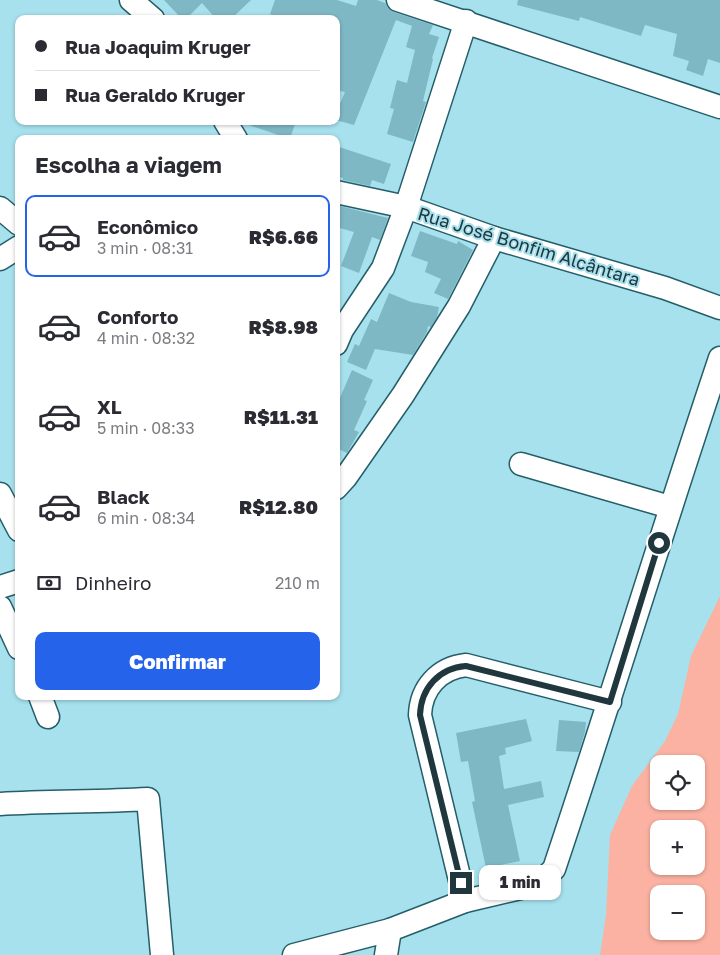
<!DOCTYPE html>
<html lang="pt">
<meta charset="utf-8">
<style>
body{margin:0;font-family:"Golos Text",sans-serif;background:#f7f7f7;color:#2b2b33;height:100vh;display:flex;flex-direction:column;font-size:19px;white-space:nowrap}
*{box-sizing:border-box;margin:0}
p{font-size:16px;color:#7c7c81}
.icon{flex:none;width:28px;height:28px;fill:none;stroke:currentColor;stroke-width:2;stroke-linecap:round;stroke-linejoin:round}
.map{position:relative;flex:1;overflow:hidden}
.details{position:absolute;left:15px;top:135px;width:325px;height:565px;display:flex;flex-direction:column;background:#fff;border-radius:10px;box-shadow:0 1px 4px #0004}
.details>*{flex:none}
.top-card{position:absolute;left:15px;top:15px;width:325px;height:110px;border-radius:10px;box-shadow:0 1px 4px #0004;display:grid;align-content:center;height:110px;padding:0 20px;background:#fff}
.buttons{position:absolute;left:650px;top:755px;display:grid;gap:10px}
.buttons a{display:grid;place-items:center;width:55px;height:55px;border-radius:10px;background:#fff;box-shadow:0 1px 4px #0004;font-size:25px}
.end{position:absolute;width:22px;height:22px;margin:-11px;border:6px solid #20383d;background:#fff;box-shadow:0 0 0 2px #fff}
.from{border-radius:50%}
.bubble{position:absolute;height:35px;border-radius:10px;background:#fff;box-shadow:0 1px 4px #0004;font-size:16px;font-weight:800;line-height:35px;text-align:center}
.top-card b{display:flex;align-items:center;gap:18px;height:48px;font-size:19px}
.top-card b+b{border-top:1px solid #e1e1e2}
.top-card i{width:12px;height:12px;background:#2b2b33}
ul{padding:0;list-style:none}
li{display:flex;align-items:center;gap:15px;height:82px;margin:0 10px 8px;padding:0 10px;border:2px solid transparent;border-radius:10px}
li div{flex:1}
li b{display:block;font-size:19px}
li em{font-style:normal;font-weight:800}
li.selected{border-color:#2563eb}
li>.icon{width:45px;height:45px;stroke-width:1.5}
h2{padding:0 20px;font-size:22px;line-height:60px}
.pay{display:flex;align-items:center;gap:12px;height:55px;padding:0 20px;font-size:19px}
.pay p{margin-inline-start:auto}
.cta{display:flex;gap:10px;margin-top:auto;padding:10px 20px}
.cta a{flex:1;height:58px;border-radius:10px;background:#2563eb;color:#fff;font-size:20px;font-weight:800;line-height:58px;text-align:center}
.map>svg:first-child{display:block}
.green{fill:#fcb2a2;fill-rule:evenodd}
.building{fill:#7fb8c5}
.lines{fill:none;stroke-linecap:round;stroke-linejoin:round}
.street-casing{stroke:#245e69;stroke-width:25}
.street{stroke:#fff;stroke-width:22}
.route{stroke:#20383d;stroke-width:6}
.labels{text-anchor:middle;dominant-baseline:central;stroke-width:4;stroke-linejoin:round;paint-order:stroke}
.street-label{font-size:18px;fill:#20383d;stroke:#a7e1ee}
</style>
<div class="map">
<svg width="720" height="955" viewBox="0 0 720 955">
<rect width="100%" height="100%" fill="#a7e1ee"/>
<!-- green -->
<path class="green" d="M720 596V955H600L606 915 610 835 632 786 665 741 678 714 691 656ZM659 764H696V801H659ZM659 829H696V866H659ZM659 894H696V931H659Z"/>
<!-- building -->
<g class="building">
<path d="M164 0H251L231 19H216L202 3 186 19H182Z"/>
<path d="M275 0H337L356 6 358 0H377L385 3 388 8 394 12 433 25 429 34 439 37 432 58 433 59 423 101 426 102 413 142 387 134 394 109 390 108 397 80 407 83 415 50 406 47 412 26 396 20 354 125 336 120V113L345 92 336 90V19H282L270 14Z"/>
<path d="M518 0H720V63L708 59 703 76 686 70 689 61 673 56 677 34 645 25 641 36 580 17 579 21 517 5Z"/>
<path d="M247 121H296L290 139 246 124Z"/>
<path d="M336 146 391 164 384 184 372 180 370 186 343 180V178L336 176Z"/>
<path d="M336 205 388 218 380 240 372 237 359 273 341 266 354 232 336 227Z"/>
<path d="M420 231 457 244 458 241 473 250 448 299 434 293 441 279 425 272 428 262 411 256Z"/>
<path d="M389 293 411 302 439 307 437 317 431 327 428 326 427 332 413 355 375 349 366 370 347 362 355 344 359 346 371 319 377 322Z"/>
<path d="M352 370 373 380 364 400 367 401 354 430 359 432 347 453 336 448V407Z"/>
<path d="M526 719 532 741 505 748 506 754 499 756 504 789 541 781 544 797 508 805 520 861 486 868 472 802 475 801 468 761 461 762 456 733Z"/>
<path d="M559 720 586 722 585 732 579 752 556 751Z"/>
</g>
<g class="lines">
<!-- street casing -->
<g class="street-casing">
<g id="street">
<path d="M131 0 153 19"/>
<path d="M398 0 720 107"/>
<path d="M225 121 236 139"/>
<path d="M336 192 406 207 494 238 665 288 720 308"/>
<path d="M0 208 19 224"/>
<path d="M0 259 19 247"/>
<path d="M336 344 342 330 383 268 406 207 466 21"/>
<path d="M521 464 670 507"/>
<path d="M336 488 346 477 403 395 459 306 494 238"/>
<path d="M0 494 19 530"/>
<path d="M0 587 19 581"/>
<path d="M0 607 19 648"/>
<path d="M40 696 48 717"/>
<path d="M0 804C49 801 99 802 148 799L162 955"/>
<path d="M465 901 420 715C421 688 439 668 466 665L610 702"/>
<path d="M294 955 390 930 465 901 538 884 554 869C611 699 663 528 720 358"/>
<path d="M386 955 390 930"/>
</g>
</g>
<!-- street -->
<use href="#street" class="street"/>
</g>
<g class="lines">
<!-- route -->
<path class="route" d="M461 883 420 715C421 688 439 668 466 666L610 702 659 543"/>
</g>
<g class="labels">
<!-- street labels -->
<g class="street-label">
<text transform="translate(529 246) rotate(17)">Rua José Bonfim Alcântara</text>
</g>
</g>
</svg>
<div class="buttons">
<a><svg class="icon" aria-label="locate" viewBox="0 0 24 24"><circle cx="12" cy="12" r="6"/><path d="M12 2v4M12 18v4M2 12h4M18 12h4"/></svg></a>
<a>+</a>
<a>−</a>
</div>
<i class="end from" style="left:659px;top:543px"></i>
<i class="end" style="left:461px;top:883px"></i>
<div class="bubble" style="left:479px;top:865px;width:82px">1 min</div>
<div class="top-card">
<b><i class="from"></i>Rua Joaquim Kruger</b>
<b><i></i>Rua Geraldo Kruger</b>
</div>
<section class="details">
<h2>Escolha a viagem</h2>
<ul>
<li class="selected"><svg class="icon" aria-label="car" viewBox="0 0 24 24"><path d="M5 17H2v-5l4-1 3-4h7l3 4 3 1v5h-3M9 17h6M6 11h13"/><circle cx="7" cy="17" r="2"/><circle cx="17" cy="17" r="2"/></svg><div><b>Econômico</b><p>3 min · 08:31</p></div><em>R$6.66</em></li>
<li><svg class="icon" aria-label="car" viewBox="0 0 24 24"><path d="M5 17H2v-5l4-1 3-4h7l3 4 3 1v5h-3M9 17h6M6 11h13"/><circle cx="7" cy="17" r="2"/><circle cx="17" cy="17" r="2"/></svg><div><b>Conforto</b><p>4 min · 08:32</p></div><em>R$8.98</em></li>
<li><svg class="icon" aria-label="car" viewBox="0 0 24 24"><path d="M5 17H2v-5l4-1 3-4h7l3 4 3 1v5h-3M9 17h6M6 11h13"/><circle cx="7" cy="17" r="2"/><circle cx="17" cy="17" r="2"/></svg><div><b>XL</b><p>5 min · 08:33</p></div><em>R$11.31</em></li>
<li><svg class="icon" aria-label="car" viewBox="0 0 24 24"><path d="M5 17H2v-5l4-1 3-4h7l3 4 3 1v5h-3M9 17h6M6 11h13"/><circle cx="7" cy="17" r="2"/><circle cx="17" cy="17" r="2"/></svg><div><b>Black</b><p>6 min · 08:34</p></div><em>R$12.80</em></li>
</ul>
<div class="pay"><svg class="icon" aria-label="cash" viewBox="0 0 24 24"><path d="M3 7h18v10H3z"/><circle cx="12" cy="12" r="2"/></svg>Dinheiro<p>210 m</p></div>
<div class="cta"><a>Confirmar</a></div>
</section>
</div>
